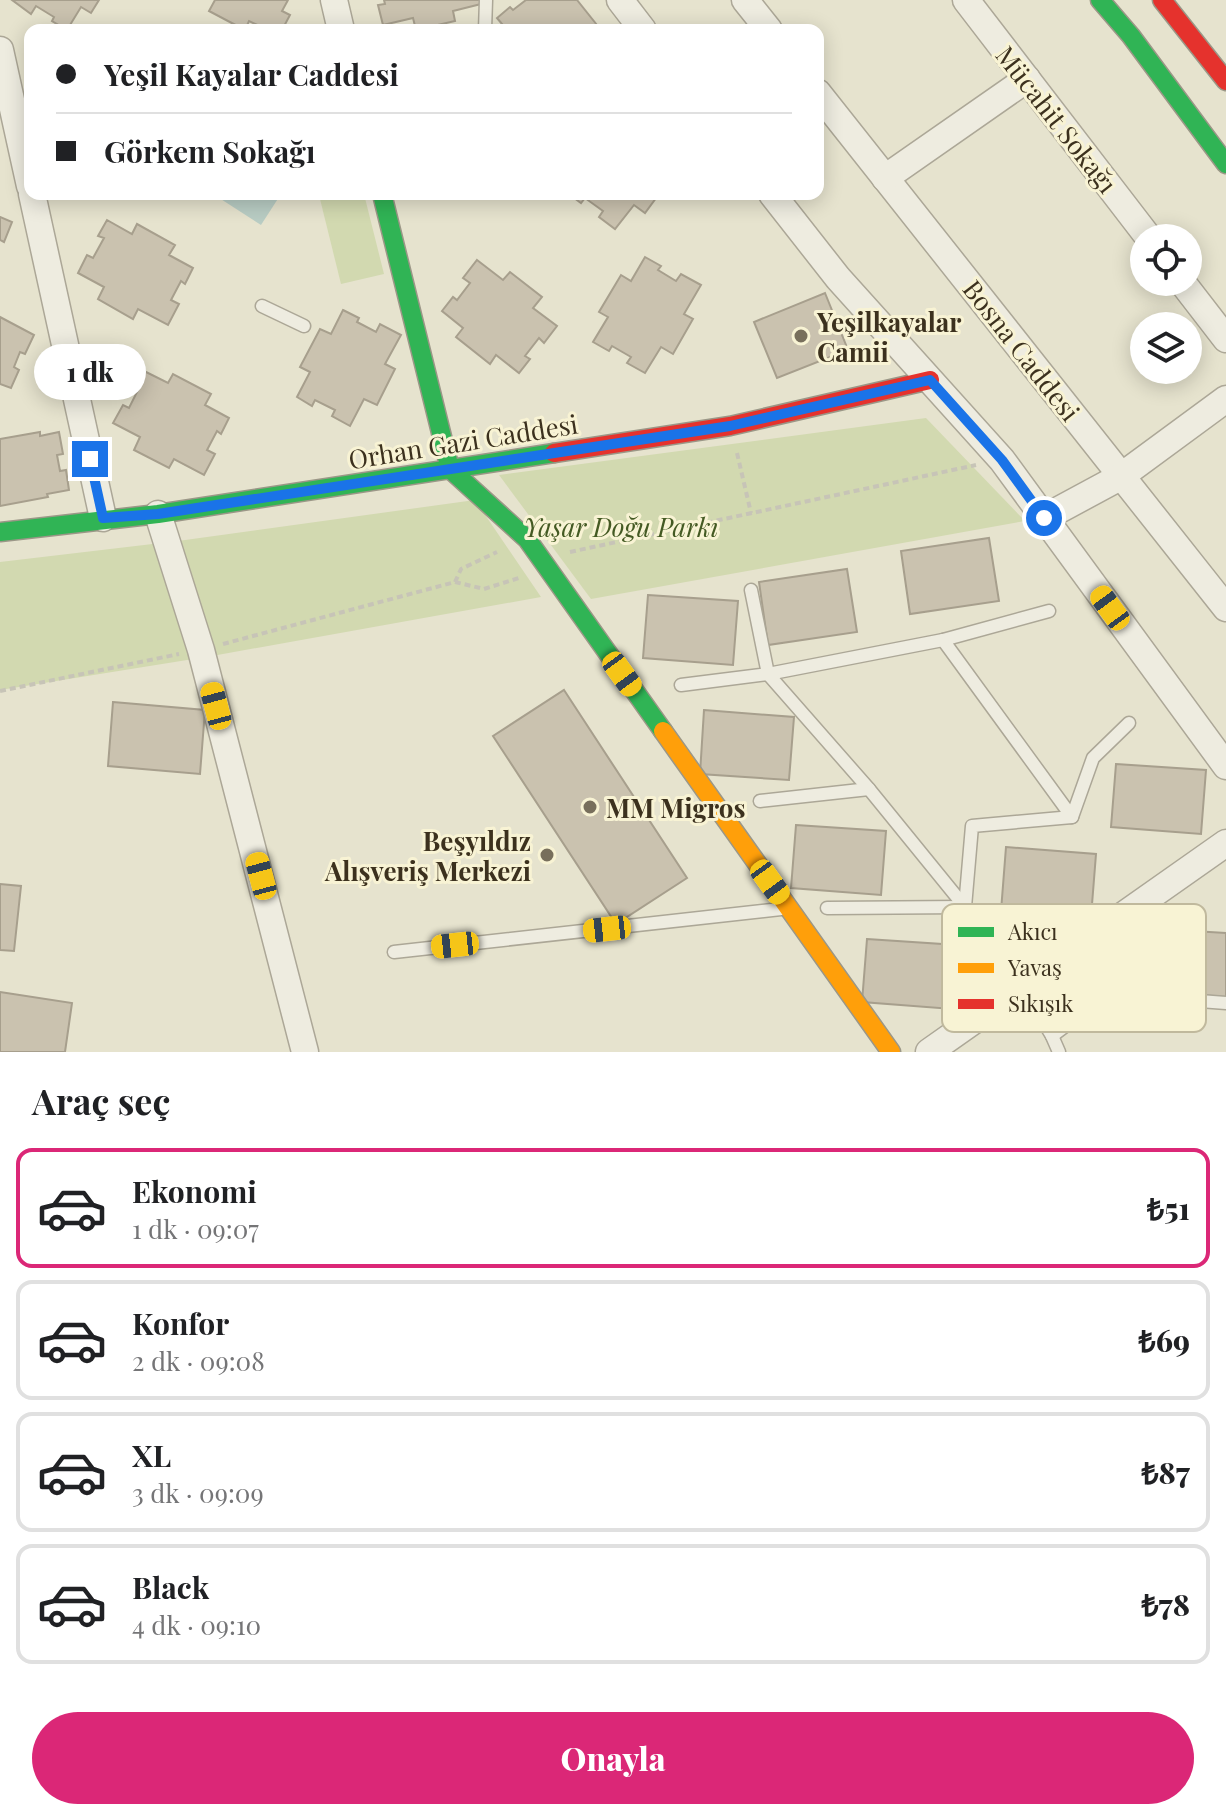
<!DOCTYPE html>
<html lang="tr">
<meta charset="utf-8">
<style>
body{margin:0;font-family:"Playfair Display",serif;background:#f2f2f2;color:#202124;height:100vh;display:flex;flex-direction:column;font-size:30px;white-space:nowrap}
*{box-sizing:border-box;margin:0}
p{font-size:26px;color:#757577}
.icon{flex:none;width:44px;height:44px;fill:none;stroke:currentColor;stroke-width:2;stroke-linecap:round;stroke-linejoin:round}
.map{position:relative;height:1052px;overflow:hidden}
.side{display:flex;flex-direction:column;background:#fff;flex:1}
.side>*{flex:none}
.hud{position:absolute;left:24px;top:24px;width:800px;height:176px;border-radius:16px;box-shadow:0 4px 20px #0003;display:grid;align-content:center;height:176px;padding:0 32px;background:#fff}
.buttons{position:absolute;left:1130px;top:224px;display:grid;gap:16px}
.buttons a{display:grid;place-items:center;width:72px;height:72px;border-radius:50%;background:#fff;box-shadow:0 4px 20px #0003;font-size:40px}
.end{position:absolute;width:36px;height:36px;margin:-18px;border:10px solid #1a73e8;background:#fff;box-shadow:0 0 0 4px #fff}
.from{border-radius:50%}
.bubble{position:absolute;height:56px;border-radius:28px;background:#fff;box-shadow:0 4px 20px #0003;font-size:26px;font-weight:800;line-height:56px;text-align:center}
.car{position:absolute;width:24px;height:48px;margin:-24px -12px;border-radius:10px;box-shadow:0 0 6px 2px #0007;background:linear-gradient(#f5c518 24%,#345 0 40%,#f5c518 0 76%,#345 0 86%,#f5c518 0)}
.hud b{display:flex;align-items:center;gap:28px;height:76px;font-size:30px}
.hud b+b{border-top:2px solid #e0e0e0}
.hud i{width:20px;height:20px;background:#202124}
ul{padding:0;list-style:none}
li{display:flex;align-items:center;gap:24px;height:120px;margin:0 16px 12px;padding:0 16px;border:4px solid #e0e0e0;border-radius:16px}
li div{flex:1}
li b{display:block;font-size:30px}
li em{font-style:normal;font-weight:800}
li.active{border-color:#db2777}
li>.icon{width:72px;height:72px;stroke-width:1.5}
h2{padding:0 32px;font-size:36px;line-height:96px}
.button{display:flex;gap:16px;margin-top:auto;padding:16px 32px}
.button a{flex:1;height:92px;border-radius:48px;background:#db2777;color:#fff;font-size:32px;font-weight:800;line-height:92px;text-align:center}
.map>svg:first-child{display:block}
.green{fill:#d2d9b0}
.water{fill:#b9cdc4}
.building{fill:#cac2af;stroke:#a79f8d;stroke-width:2}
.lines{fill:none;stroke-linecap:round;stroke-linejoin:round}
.lane-casing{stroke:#aca797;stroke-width:15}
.street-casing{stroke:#aca797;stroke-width:29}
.fast-casing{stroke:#9b9787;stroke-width:21}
.slow-casing{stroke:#9b9787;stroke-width:21}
.jam-casing{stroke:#9b9787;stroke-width:21}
.path{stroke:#c7c4b7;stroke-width:4;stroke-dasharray:6 4;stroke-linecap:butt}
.lane{stroke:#eeece0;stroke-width:12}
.street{stroke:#eeece0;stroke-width:26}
.fast{stroke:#30b455;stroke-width:18}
.slow{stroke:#ff9f0a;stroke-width:18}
.jam{stroke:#e5322d;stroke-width:18}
.route{stroke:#1a73e8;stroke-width:10}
.poi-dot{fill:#786f5c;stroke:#f8f3d4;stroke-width:3}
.labels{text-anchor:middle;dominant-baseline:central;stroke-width:6;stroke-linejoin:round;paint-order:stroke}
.street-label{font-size:26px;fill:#3c311e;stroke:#f8f3d4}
.poi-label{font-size:26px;font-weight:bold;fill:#3c311e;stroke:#f8f3d4;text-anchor:start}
.park-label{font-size:26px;font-style:italic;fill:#445a23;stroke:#f8f3d4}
.key{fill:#f8f3d4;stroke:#c0b99d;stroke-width:2}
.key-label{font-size:22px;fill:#3c311e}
</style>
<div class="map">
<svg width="1226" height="1052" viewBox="0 0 1226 1052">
<rect width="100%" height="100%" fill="#e6e3ce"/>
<!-- green -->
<g class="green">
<path d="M340 194H364L384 274 341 284 320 199Z"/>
<path d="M926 418 1025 521 591 599 499 475Z"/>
<path d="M475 500 541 597 212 656 0 690V562L178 541Z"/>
</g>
<!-- water -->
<path class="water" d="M213 194H281L261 225Z"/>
<!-- building -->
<g class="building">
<path d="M12 0H99L91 13 81 7 67 30 52 21 54 17 36 6 31 14Z"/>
<path d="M215 0H288L282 11 290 15 282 30H268L249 21 245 30 209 11Z"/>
<path d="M384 0H484L485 3 453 11 455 21 416 30 413 18 383 25 378 5 385 4Z"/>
<path d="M526 0H577L597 25 591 30H507L497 18 510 7 513 10Z"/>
<path d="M569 194H659L645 213 634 205 615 229 599 217 603 211 585 198 581 203Z"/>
<path d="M0 217 12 222 4 242 0 240Z"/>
<path d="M107 220 132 234 137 224 175 245 169 255 193 268 185 284 181 281 171 300 179 304 168 325 138 309 133 319 98 299 104 287 78 273 87 255 93 258 104 238 98 236Z"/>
<path d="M645 257 661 266 658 270 676 281 681 274 701 285 684 314 693 319 673 354 661 347 645 373 627 363 631 357 612 346 609 351 593 342 608 317 599 312 621 275 631 281Z"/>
<path d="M477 260 503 280 510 272 542 297 533 308 557 326 544 343 539 338 525 356 530 359 519 373 496 355 490 364 456 337 463 328 442 311 453 297 457 300 470 283 463 278Z"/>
<path d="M825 293 848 350 777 378 754 322Z"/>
<path d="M343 310 359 318 357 322 376 332 380 324 401 335 385 364 395 369 377 405 364 399 350 426 332 416 335 410 315 400 312 406 297 397 310 372 300 367 320 329 331 334Z"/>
<path d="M0 317 34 335 25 354 20 352 14 367 19 370 11 388 0 384Z"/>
<path d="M142 370 168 383 173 374 211 394 205 405 229 418 221 434 217 431 207 450 215 454 204 475 174 459 169 468 134 450 140 437 113 423 123 405 129 408 139 388 134 386Z"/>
<path d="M40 432V436L59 432 63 454 57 455 60 471 66 470 69 490 47 494 48 497 0 506V439Z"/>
<path d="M989 538 999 601 910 614 901 551Z"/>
<path d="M847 569 857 632 768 645 759 582Z"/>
<path d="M648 595 738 601 733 665 643 658Z"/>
<path d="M564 690 687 878 616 924 493 736Z"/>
<path d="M113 702 205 710 200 774 108 766Z"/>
<path d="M704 710 794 717 789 780 700 774Z"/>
<path d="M1116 764 1206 770 1201 834 1111 827Z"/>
<path d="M796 825 886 831 881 895 791 888Z"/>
<path d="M1006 847 1096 854 1091 917 1001 911Z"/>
<path d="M0 884 21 886 14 951 0 950Z"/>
<path d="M1193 931 1226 933V997L1189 994Z"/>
<path d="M867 939 957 945 952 1009 862 1002Z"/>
<path d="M0 992 72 1003 65 1052H0Z"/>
</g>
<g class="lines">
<!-- lane casing -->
<g class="lane-casing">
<g id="lane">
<path d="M485 30 486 0"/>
<path d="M262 306 304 326"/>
<path d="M1049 611 943 640 1072 817"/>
<path d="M943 640 768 674 869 789 965 907"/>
<path d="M681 685 768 674 751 590"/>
<path d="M1129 723 1093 758 1072 817 972 826 965 907 1022 986 1052 1036 1108 994 1226 1003"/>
<path d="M760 801 869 789"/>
<path d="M827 908 965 907"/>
<path d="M394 952 781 909"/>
<path d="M1052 1036 1059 1052"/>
</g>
</g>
<!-- street casing -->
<g class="street-casing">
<g id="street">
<path d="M334 0 341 30"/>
<path d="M620 0 643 30"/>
<path d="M745 0 769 30"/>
<path d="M966 0 1149 238"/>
<path d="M0 50 30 186"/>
<path d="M818 93 1226 608"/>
<path d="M885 178 1027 79"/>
<path d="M32 194 103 518"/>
<path d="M772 194 838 278 1002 460 1226 766"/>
<path d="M1182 282 1226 339"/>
<path d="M158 514 201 650 305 1052"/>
<path d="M1044 518 1120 477 1226 399"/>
<path d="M929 1052 1226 843"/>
</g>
</g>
<!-- fast casing -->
<g class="fast-casing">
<g id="fast">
<path d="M1100 0 1131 36 1226 164"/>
<path d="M382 194 450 469 527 539 663 731"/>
<path d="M0 532 158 514 554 453"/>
</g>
</g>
<!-- slow casing -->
<g class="slow-casing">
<path id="slow" d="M663 731 891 1052"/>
</g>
<!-- jam casing -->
<g class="jam-casing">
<g id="jam">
<path d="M1162 0 1226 81"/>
<path d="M554 453 730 426 930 380"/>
</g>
</g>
<!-- path -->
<g class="path">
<path d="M737 453 751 513"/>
<path d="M570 552 976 465"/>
<path d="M455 582 461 569 497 552"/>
<path d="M223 644 455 582 484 589 519 578"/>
<path d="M0 691 179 654"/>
</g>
<!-- lane -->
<use href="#lane" class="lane"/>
<!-- street -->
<use href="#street" class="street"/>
<!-- fast -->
<use href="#fast" class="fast"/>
<!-- slow -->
<use href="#slow" class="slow"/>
<!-- jam -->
<use href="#jam" class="jam"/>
</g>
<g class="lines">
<!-- route -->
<path class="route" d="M90 459 103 518 158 514 730 426 930 380 1002 460 1044 518"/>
</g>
<!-- markers -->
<g class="poi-dot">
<circle cx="801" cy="336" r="8"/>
<circle cx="590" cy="807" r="8"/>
<circle cx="547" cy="855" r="8"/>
</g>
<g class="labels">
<!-- street labels -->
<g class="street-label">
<text transform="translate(1057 119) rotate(52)">Mücahit Sokağı</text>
<text transform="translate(1022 350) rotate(52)">Bosna Caddesi</text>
<text transform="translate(463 441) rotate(-9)">Orhan Gazi Caddesi</text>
</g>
<!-- poi labels -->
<g class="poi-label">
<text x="817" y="321">Yeşilkayalar<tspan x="817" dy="30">Camii</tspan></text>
<text x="606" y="807">MM Migros</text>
<text x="531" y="840" text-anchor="end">Beşyıldız<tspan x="531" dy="30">Alışveriş Merkezi</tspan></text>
</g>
<!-- park labels -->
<g class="park-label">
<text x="621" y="526">Yaşar Doğu Parkı</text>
</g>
</g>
<!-- legend -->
<rect x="942" y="904" width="264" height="128" rx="12" class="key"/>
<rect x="958" y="927" width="36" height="10" fill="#30b455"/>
<rect x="958" y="963" width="36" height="10" fill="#ff9f0a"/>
<rect x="958" y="999" width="36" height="10" fill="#e5322d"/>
<g class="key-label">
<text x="1008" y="940">Akıcı</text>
<text x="1008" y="976">Yavaş</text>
<text x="1008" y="1012">Sıkışık</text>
</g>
</svg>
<div class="buttons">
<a><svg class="icon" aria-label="locate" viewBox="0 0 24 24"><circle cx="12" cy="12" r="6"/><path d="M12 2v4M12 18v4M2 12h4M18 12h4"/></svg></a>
<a><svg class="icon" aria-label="layers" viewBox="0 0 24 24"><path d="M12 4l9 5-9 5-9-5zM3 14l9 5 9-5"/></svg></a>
</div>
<i class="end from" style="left:1044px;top:518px"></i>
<i class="end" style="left:90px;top:459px"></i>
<div class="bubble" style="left:34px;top:344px;width:112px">1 dk</div>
<i class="car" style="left:1110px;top:608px;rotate:324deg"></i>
<i class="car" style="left:622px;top:674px;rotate:144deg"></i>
<i class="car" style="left:216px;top:706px;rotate:345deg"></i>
<i class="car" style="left:261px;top:876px;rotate:345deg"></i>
<i class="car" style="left:770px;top:882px;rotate:144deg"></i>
<i class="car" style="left:607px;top:929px;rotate:264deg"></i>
<i class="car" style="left:455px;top:945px;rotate:264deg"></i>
<div class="hud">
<b><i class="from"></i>Yeşil Kayalar Caddesi</b>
<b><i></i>Görkem Sokağı</b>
</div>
</div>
<section class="side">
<h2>Araç seç</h2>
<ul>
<li class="active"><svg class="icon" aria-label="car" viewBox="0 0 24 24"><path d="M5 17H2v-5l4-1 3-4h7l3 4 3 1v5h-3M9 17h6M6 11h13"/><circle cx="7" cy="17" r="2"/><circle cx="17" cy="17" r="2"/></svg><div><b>Ekonomi</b><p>1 dk · 09:07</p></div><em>₺51</em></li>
<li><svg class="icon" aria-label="car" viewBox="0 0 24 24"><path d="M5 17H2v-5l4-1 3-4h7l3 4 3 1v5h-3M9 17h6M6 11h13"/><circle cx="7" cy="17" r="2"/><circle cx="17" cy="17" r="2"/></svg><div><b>Konfor</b><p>2 dk · 09:08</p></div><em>₺69</em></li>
<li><svg class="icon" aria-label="car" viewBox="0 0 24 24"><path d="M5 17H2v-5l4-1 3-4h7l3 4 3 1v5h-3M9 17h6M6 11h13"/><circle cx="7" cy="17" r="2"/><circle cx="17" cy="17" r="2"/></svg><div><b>XL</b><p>3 dk · 09:09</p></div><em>₺87</em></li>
<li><svg class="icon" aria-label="car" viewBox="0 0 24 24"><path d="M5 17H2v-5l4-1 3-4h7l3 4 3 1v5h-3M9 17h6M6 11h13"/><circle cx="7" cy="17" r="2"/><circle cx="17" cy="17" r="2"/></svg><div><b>Black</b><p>4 dk · 09:10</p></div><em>₺78</em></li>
</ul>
<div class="button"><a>Onayla</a></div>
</section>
